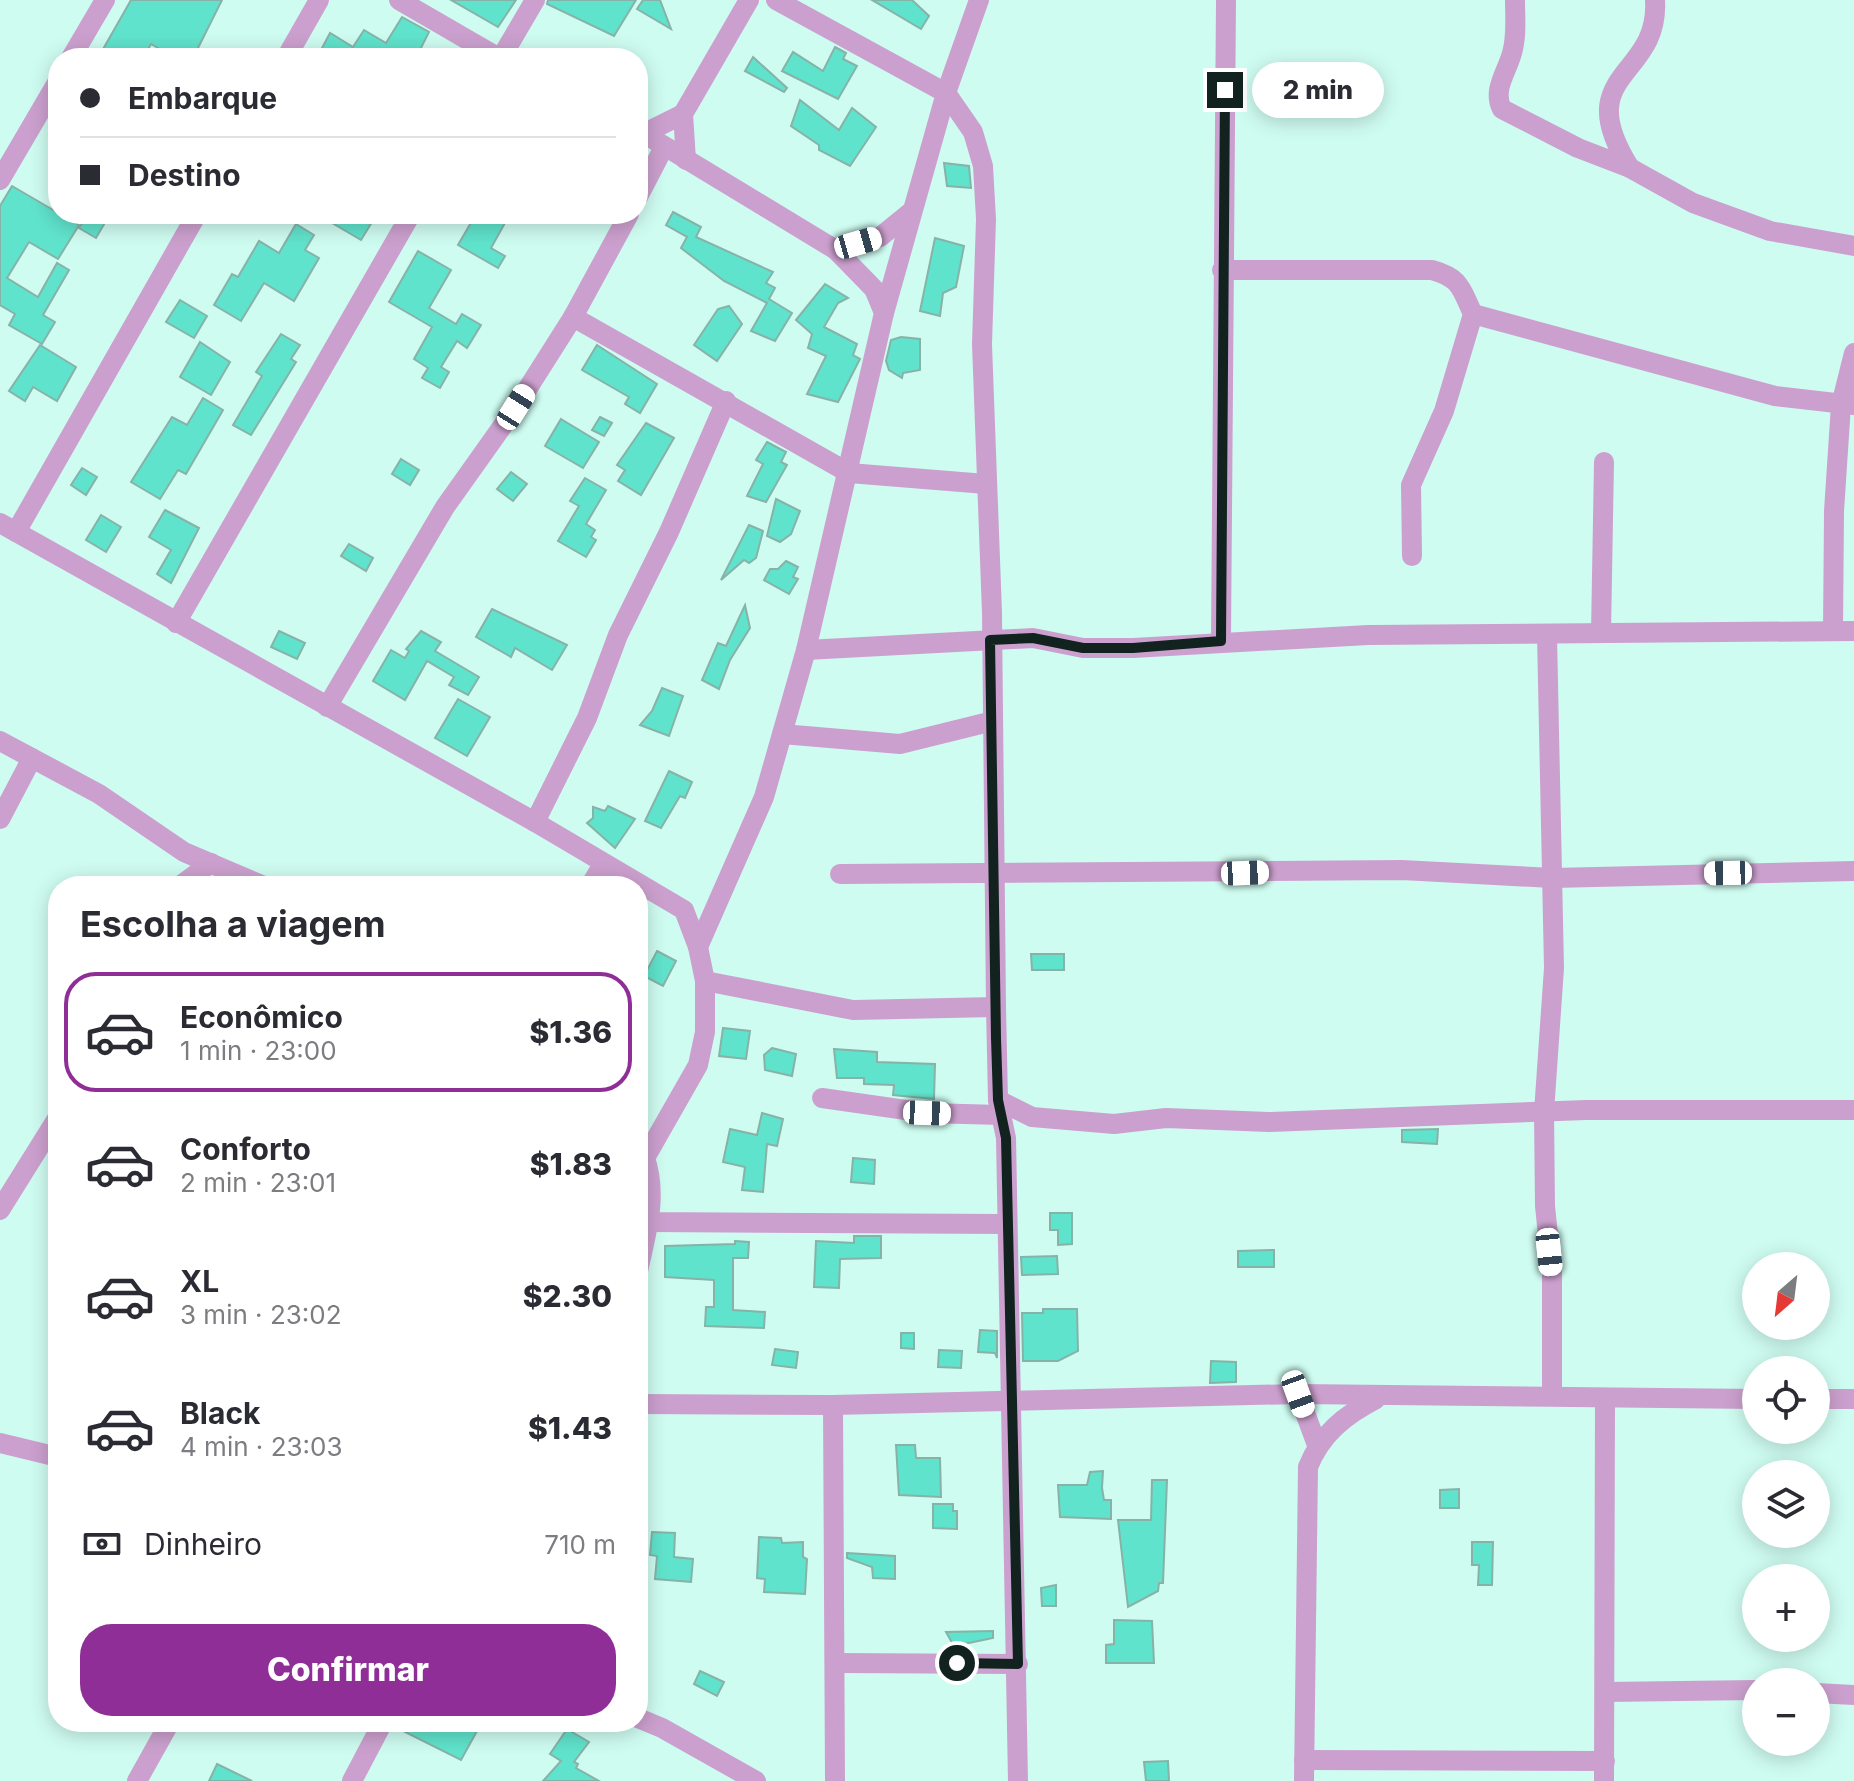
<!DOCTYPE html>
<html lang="pt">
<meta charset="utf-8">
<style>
body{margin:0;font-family:Inter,sans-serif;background:#f7f7f7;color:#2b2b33;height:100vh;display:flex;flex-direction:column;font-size:30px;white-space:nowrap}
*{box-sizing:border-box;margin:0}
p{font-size:26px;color:#7c7c81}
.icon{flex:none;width:44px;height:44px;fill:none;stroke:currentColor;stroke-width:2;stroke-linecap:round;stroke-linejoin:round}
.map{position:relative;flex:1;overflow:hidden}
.side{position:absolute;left:48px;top:876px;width:600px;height:856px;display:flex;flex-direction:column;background:#fff;border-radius:32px;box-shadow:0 4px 20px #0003}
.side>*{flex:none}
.top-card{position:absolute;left:48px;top:48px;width:600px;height:176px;border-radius:32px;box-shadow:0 4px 20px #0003;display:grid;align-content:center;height:176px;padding:0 32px;background:#fff}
.needle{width:52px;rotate:208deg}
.fabs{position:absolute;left:1742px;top:1252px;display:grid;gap:16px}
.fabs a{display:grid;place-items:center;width:88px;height:88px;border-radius:50%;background:#fff;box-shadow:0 4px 20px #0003;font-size:40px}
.end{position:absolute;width:36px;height:36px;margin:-18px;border:10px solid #12231f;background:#fff;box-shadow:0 0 0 4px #fff}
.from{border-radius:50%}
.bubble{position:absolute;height:56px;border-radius:28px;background:#fff;box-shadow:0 4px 20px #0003;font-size:26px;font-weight:800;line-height:56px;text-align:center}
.car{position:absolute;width:24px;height:48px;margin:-24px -12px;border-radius:10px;box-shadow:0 0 6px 2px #0007;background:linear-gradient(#fff 24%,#345 0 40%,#fff 0 76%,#345 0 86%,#fff 0)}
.top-card b{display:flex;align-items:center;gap:28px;height:76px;font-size:30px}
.top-card b+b{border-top:2px solid #e1e1e2}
.top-card i{width:20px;height:20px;background:#2b2b33}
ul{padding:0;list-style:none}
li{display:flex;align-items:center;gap:24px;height:120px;margin:0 16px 12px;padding:0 16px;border:4px solid transparent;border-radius:32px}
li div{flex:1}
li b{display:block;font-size:30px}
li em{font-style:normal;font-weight:800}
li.selected{border-color:#8f2e97}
li>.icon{width:72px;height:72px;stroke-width:1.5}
h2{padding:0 32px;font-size:36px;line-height:96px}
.pay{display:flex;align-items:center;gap:20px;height:88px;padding:0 32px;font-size:30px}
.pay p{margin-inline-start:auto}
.action{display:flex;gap:16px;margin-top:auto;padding:16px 32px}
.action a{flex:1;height:92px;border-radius:32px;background:#8f2e97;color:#fff;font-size:32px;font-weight:800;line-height:92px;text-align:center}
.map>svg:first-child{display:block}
.building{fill:#60e3cc;stroke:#87b2a8;stroke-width:2}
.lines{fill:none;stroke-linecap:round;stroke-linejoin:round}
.minor{stroke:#cca0ce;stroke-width:20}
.route{stroke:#12231f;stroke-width:10}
</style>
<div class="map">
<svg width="1854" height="1781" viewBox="0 0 1854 1781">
<rect width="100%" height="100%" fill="#cffcf1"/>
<!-- building -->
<g class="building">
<path d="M131 0H222L193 58 174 52 172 56 151 44 143 58H98Z"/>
<path d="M451 0H516L498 27Z"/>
<path d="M548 0H636L614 36 547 4Z"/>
<path d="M643 0H660L671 29 637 9Z"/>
<path d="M872 0H912L929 16 921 29Z"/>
<path d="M402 17 429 32 416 58H339L322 48 330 33 353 47 364 30 386 43Z"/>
<path d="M835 47 846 53 843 59 857 66 838 99 782 71 793 52 823 71Z"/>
<path d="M753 57 787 88 784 92 745 71Z"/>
<path d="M800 100 839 130 852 108 876 127 850 166 819 150V145L791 126Z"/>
<path d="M944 163 969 166 971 188 947 186Z"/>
<path d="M12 186 79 225 58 259 29 242 7 278 38 297 57 263 69 270 43 315 55 322 42 344 9 325 15 314 0 305V206Z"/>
<path d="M673 212 701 227 696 237 773 272 766 283 775 288 769 299 792 313 775 341 751 331 767 303 724 281 681 248 687 237 666 225Z"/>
<path d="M88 214H110L96 238 79 228Z"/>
<path d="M337 214H377L361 240 332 223Z"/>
<path d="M476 214H510L491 248 505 256 498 268 458 245Z"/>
<path d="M296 224 314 235 305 250 319 258 294 301 264 283 241 321 214 305 232 274 238 277 259 241 279 253Z"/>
<path d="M935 238 964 246 956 287 943 293 940 316 920 311Z"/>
<path d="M418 251 451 270 429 308 456 324 462 314 481 325 467 348 457 341 441 367 449 372 440 388 422 378 428 368 414 359 432 327 389 302Z"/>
<path d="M825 284 848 298 838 303 824 327 857 344 853 355 860 359 838 402 807 394 826 356 808 348 812 334 796 320Z"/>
<path d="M180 300 207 316 194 338 166 322Z"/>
<path d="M729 306 742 324 717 361 694 345 718 309Z"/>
<path d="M281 334 300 345 291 359 296 362 251 435 233 425 262 376 256 372Z"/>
<path d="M901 337 920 339V370L903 373 902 378 889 370 886 361 891 340Z"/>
<path d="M200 342 230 362 211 395 180 377Z"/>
<path d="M40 345 76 367 57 401 33 387 25 401 9 391Z"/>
<path d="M597 345 657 384 640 413 625 404 629 397 582 370Z"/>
<path d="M203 398 223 410 186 474 178 470 160 499 131 482 172 417 187 425Z"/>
<path d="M600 417 612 423 604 436 592 430Z"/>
<path d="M561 419 599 442 583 468 545 446Z"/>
<path d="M646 423 674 438 641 495 618 481 625 470 617 465Z"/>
<path d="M767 442 786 452 781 462 787 465 766 502 747 496 763 464 756 460Z"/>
<path d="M401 459 419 470 410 485 392 474Z"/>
<path d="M82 468 97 477 86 495 71 485Z"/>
<path d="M511 472 527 484 513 501 497 489Z"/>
<path d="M585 478 606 490 586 524 595 530 591 537 596 540 586 557 558 541 579 506 570 501Z"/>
<path d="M776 499 800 511 791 534 780 542 767 536Z"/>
<path d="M165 510 199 528 171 583 157 574 171 550 149 537Z"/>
<path d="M101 515 121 527 106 552 86 540Z"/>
<path d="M749 525 763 531 756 558 749 563 744 560 721 580Z"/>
<path d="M349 544 373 558 366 571 341 556Z"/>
<path d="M786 561 798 567 793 577 798 579 789 594 764 580 770 569H778Z"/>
<path d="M745 605 750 628 730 660 719 689 702 680 718 643 726 646Z"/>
<path d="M492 609 567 645 552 670 515 648 511 657 476 637Z"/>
<path d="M279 631 305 643 297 659 271 647Z"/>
<path d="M421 631 441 642 435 651 479 677 468 695 449 685 454 677 427 661 405 700 373 681 391 650 405 658 409 651 406 649Z"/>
<path d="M662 688 683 696 669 736 640 725 652 711Z"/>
<path d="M458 699 490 717 467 756 435 738Z"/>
<path d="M669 771 692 782 685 798 680 796 661 828 645 821Z"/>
<path d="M608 806 635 819 615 848 587 823 593 818V807L605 811Z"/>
<path d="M657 951 676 961 663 986 644 976Z"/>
<path d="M1031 954H1064V970H1032Z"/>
<path d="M723 1028 750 1031 746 1059 719 1056Z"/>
<path d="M772 1048 796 1054 792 1076 765 1070 764 1055Z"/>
<path d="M834 1049 877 1052V1062L935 1064 934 1099 893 1095 894 1085 864 1084V1078H837Z"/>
<path d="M762 1113 783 1119 777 1146 767 1144 763 1192 742 1190 745 1167 723 1162 730 1129 757 1135Z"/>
<path d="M1438 1129 1437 1144 1402 1142V1130Z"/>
<path d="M853 1158 875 1160 874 1184 851 1182Z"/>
<path d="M1050 1213H1072V1244L1058 1245V1230H1050Z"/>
<path d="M854 1236H881V1258L840 1259 839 1288 814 1287 816 1241 854 1243Z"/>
<path d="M735 1241 749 1242 748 1258H733V1310L765 1312 764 1328 705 1326 706 1307H714V1280L665 1277V1246L735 1244Z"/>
<path d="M1274 1250V1267H1238V1251Z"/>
<path d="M1057 1256 1058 1274 1022 1275 1021 1257Z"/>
<path d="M1043 1309H1077L1078 1351 1058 1361H1023L1022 1313H1043Z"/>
<path d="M980 1330 997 1331V1358L995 1353 978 1352Z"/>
<path d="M901 1333H914V1349L901 1348Z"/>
<path d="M775 1349 798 1352 796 1368 772 1365Z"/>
<path d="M939 1350 962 1351 961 1368 938 1367Z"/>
<path d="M1211 1361 1236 1362V1382L1210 1383Z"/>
<path d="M896 1445H915L916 1458H940L941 1497 899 1495Z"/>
<path d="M1103 1471 1102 1488 1104 1500H1111V1519L1060 1517 1058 1485H1087L1090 1472Z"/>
<path d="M1152 1480H1167L1163 1583H1159L1158 1591 1128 1607 1118 1520H1151Z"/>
<path d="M1459 1489V1508H1440V1490Z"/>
<path d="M933 1504H953V1511H957V1529L933 1528Z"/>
<path d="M652 1532 675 1533 674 1557 693 1559 691 1582 655 1579 657 1556 650 1555Z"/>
<path d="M759 1537 781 1538 782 1543 803 1542V1557L807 1559 805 1594 764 1592 765 1579 757 1578Z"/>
<path d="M1472 1542H1493L1492 1585H1478L1479 1565H1472Z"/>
<path d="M847 1553 895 1556V1579L873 1578 872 1567 847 1558Z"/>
<path d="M1056 1585V1606H1042L1041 1588Z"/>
<path d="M1114 1620 1152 1621 1154 1663H1106V1645L1114 1644Z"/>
<path d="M993 1631V1638L954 1646 946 1632Z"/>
<path d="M700 1671 724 1682 717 1696 694 1684Z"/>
<path d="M396 1722H482L461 1760 395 1727Z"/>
<path d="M567 1729 589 1742 574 1762 578 1764 576 1768 599 1781H543L561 1761 550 1754Z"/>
<path d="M1168 1761 1169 1781H1146L1144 1762Z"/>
<path d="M217 1764 252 1781H209Z"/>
</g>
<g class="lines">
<!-- minor -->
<g class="minor">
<path d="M399 0 499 58"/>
<path d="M776 0 946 93 973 132 983 166 986 219 982 344 992 613 996 1007 998 1100 1006 1138 1018 1781"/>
<path d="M1515 0C1515 17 1517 36 1512 53 1507 72 1492 90 1502 109L1578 148 1630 168 1693 203 1770 231 1854 246"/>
<path d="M71 58 105 0"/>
<path d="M286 58 319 0"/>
<path d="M501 58 535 0"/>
<path d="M638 130 836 250 874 289 884 313"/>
<path d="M645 133 683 114"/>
<path d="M686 160 683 114 749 0"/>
<path d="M1630 168C1569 71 1660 79 1655 0"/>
<path d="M0 180 58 81"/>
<path d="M638 197 664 147"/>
<path d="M836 250 880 237 912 211"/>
<path d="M1222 270H1432C1461 278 1461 289 1473 314L1444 411 1411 485 1412 556"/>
<path d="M1473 314 1775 396 1854 405"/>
<path d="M573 317 849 473 986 484"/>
<path d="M0 523 535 822 684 910 698 947 705 981V1032L698 1065 645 1158C658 1196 646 1234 638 1271"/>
<path d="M16 532 197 214"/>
<path d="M176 623 411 214"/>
<path d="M1833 630 1834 511 1841 405 1854 353"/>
<path d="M1601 633 1604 462"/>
<path d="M1547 635 1554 968 1544 1112 1545 1206 1552 1274V1396"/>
<path d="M1221 641 1226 0"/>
<path d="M806 650 1033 638 1083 648H1133L1368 635 1854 631"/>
<path d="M327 707 445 507 516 407 573 317 629 214"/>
<path d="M782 734 900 744 993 721"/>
<path d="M0 741 99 794 184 852 264 886"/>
<path d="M0 819 32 758"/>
<path d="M535 822 587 718 618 635 669 532 726 401"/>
<path d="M840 874 1402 870 1552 878 1854 871"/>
<path d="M181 885 211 863"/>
<path d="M590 886 603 864"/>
<path d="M698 947 764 797 806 650 884 313 946 93 979 0"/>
<path d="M705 981 853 1010 996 1007"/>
<path d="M822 1098 927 1113 1001 1115"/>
<path d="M998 1100 1032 1117 1114 1124 1166 1118 1269 1122 1586 1110H1854"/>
<path d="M0 1210 58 1117"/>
<path d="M638 1218 649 1222 1006 1224"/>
<path d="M1298 1394 1317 1445"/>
<path d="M1816 1399H1854"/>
<path d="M638 1404 833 1405 1298 1394 1756 1399"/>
<path d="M833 1405 835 1781"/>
<path d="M0 1443 58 1457"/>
<path d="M836 1663 1018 1664"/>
<path d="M1605 1692 1756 1690"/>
<path d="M1816 1693 1854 1695"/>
<path d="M638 1718 662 1728 756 1781"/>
<path d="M1304 1760 1605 1761"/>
<path d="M137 1781 170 1722"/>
<path d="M352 1781 383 1722"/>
<path d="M1304 1781 1308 1467C1321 1434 1345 1415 1376 1399"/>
<path d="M1604 1781 1605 1399"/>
</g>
</g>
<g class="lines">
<!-- route -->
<path class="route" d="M957 1663 1018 1664 1006 1138 998 1100 996 1038 990 640 1033 638 1083 648H1133L1221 641 1225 90"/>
</g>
</svg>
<div class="fabs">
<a><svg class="needle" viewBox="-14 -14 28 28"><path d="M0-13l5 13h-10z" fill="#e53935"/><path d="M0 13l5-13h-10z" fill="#7c7c81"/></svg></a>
<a><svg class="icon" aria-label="locate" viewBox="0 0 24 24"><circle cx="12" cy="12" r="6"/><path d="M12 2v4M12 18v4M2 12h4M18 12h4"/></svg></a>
<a><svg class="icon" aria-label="layers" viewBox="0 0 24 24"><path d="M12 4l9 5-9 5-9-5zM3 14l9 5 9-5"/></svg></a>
<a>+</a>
<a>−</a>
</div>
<i class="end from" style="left:957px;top:1663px"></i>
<i class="end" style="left:1225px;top:90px"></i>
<div class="bubble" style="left:1252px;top:62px;width:132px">2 min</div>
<i class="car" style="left:858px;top:243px;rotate:74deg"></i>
<i class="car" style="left:516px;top:407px;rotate:32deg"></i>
<i class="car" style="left:1245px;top:873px;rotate:88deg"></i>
<i class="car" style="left:1728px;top:873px;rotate:269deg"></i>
<i class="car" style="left:927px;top:1113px;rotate:92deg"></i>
<i class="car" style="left:1549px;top:1252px;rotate:174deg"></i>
<i class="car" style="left:1298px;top:1394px;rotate:160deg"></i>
<div class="top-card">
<b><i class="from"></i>Embarque</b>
<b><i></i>Destino</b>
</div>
<section class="side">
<h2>Escolha a viagem</h2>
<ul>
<li class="selected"><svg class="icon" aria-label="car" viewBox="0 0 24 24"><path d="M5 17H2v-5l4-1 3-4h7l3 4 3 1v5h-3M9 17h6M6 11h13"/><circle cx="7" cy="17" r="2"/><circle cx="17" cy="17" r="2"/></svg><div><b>Econômico</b><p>1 min · 23:00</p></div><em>$1.36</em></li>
<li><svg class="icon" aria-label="car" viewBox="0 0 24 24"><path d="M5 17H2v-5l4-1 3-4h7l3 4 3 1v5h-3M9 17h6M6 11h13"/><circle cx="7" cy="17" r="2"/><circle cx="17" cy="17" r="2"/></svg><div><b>Conforto</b><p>2 min · 23:01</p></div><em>$1.83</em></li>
<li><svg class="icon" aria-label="car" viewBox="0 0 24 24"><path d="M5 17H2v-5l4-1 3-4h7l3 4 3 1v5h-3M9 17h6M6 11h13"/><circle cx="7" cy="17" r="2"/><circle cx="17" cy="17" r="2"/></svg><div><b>XL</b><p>3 min · 23:02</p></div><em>$2.30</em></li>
<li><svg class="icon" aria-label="car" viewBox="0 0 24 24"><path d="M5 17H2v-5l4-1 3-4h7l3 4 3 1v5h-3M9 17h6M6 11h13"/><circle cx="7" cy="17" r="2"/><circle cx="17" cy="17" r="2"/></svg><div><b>Black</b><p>4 min · 23:03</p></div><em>$1.43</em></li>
</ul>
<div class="pay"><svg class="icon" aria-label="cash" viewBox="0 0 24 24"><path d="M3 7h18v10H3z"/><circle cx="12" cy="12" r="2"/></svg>Dinheiro<p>710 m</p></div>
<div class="action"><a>Confirmar</a></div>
</section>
</div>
